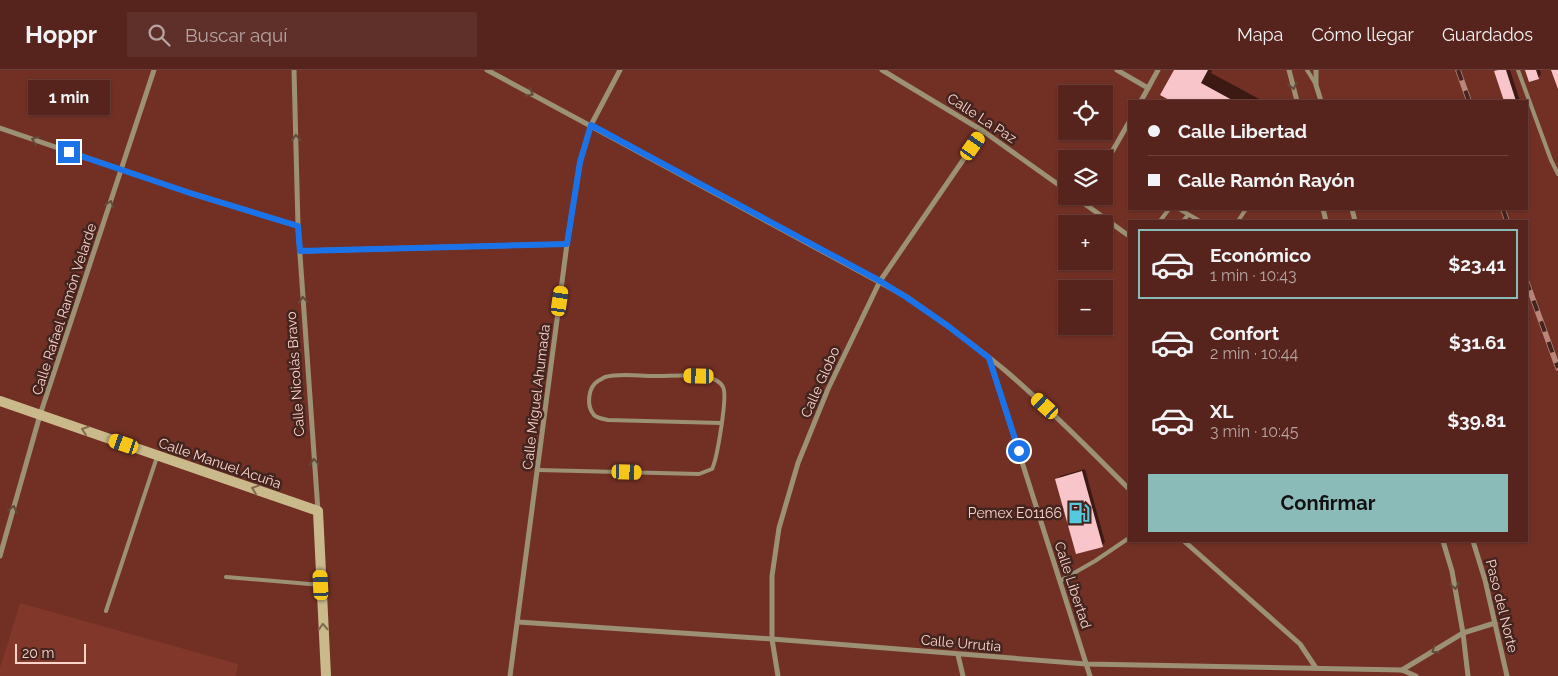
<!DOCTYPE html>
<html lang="es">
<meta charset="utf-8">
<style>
body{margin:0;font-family:Raleway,sans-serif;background:#5f3029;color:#f1f3f6;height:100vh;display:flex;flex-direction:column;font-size:19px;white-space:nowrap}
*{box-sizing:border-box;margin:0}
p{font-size:16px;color:#b6a4a3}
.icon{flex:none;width:28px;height:28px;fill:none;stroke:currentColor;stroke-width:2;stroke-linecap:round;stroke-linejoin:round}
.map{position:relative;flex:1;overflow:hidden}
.details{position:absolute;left:1128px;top:150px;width:400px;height:322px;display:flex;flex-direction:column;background:#56241c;border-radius:0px;box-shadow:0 1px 4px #0004,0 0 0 1px #6c413b}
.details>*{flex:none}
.top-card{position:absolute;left:1128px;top:30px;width:400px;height:110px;border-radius:0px;box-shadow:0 1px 4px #0004,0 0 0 1px #6c413b;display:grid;align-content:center;height:110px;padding:0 20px;background:#56241c}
.tools{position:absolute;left:1058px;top:15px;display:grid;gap:10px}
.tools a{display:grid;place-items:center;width:55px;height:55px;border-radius:0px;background:#56241c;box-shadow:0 1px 4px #0004,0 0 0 1px #6c413b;font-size:25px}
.scale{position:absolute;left:15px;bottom:12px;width:71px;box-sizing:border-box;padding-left:5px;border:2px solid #fcd3cb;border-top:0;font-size:14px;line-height:18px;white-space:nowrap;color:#fcd3cb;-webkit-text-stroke:4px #43241e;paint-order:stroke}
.end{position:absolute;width:22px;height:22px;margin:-11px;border:6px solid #1a73e8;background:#fff;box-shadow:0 0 0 2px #fff}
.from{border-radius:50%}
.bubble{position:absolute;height:35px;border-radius:0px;background:#56241c;box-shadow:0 1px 4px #0004,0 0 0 1px #6c413b;font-size:16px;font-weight:700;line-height:35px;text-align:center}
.car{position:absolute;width:15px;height:30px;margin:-15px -8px;border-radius:6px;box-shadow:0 0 4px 1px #0007;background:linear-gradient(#f5c518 24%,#345 0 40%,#f5c518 0 76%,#345 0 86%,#f5c518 0)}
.top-card b{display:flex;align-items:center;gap:18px;height:48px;font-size:19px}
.top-card b+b{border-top:1px solid #6c413b}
.top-card i{width:12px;height:12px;background:#f1f3f6}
ul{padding:9px 0 0;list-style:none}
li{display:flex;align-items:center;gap:15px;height:70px;margin:0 10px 8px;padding:0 10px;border:2px solid transparent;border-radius:0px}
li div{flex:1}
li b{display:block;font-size:19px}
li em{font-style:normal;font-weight:700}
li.current{border-color:#8bbbb9}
li>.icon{width:45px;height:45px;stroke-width:1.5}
.primary-button{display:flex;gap:10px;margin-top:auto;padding:10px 20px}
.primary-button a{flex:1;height:58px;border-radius:0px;background:#8bbbb9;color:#111;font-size:20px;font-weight:700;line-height:58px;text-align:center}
header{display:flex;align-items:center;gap:30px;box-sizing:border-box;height:70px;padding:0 25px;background:#56241c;border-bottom:1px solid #6c413b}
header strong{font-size:24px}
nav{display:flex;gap:28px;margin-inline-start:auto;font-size:18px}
.search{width:350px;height:45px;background:#5f3029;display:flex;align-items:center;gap:12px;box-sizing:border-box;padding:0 18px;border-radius:0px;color:#b6a4a3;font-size:19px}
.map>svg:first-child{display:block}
.built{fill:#81372a}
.shadow{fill:#0007}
.building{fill:#f7c5ca}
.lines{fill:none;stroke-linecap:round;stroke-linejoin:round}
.service{stroke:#9c9174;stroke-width:4}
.minor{stroke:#9c9174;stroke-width:5}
.secondary{stroke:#caba8b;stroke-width:10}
.rail-casing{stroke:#ba857b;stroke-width:5.5}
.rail{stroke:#43241e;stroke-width:4;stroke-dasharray:11;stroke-linecap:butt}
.oneway{stroke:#624a3c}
.oneway2{stroke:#80684f}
.route{stroke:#1a73e8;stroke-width:6}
.labels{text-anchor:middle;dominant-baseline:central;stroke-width:5;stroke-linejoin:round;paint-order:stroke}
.street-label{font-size:14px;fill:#fcd3cb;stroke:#43241e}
.poi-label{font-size:14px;fill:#fcd3cb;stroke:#43241e;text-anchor:end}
</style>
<header>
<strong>Hoppr</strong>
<div class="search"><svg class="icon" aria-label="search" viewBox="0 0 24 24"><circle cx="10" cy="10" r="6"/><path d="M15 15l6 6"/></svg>Buscar aquí</div>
<nav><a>Mapa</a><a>Cómo llegar</a><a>Guardados</a></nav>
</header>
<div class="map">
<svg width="1558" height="606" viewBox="0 0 1558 606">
<rect width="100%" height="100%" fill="#723025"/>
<!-- built -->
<path class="built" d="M20 533 238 594 236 606H0V598Z"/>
<!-- shadow -->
<g class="shadow">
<path d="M1176 0H1212L1211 3 1263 31H1173L1162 25Z"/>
<path d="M1497 0H1510L1520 31H1505L1496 2Z"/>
<path d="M1526 0H1540L1541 4 1538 8Z"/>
<path d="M1085 399 1105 472 1102 475 1057 409 1060 406Z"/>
</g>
<!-- building -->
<g class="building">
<path d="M1174 0H1208L1201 13 1234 31H1171L1160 25Z"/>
<path d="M1498 0H1506L1516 31H1504L1494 1Z"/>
<path d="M1525 0H1536L1539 9 1529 12Z"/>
<path d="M1551 0H1558V19Z"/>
<path d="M1082 401 1103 477 1076 484 1055 409Z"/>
</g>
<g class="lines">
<!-- service -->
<g class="service">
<path d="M1307 0 1315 13"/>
<path d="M1518 0 1551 90 1558 104"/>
<path d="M1179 139 1200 151"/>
<path d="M1160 151 1169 139"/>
<path d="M1183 151 1188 145"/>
<path d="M1238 151 1246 139"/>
<path d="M538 400 699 404 712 399C717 389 728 325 723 317 721 312 713 308 707 307 691 304 671 306 654 306 639 306 620 303 605 307 603 308 600 310 598 311 588 317 586 336 594 345 597 348 603 349 608 350L721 353"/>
<path d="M226 507 321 515"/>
<path d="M1060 511 1095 491 1129 468"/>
<path d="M106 541 157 387"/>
</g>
<!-- minor -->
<g class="minor">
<path d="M294 0 298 156 318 441"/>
<path d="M487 0 907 227C941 251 975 275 1007 302 1050 339 1089 379 1129 419"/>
<path d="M882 0 983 61 1066 120"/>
<path d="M1117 0 1148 18"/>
<path d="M1289 0 1297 31"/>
<path d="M1316 0V15L1321 31"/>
<path d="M1141 31 1158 0"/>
<path d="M0 58 190 123 298 156"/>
<path d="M1104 96 1129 52"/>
<path d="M1074 126 1129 166"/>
<path d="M1323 139 1326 151"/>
<path d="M1352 139 1355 151"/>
<path d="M300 181 567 174"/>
<path d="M989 288 1090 606"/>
<path d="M1184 471 1300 574 1316 598"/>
<path d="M1443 471 1452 501 1463 563 1468 606"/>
<path d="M1473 471 1485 510 1507 606"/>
<path d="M0 486 40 345 154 0"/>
<path d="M518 552 772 569 1086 594 1402 600 1416 606"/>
<path d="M958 585 963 606"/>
<path d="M1402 600 1463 563 1495 553"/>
<path d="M510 606 567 174 580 92 591 55 620 0"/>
<path d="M778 606 772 569V506L779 458 798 393 828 319 880 211 983 61"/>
</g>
<!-- secondary -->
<path class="secondary" d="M0 331 318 441 326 606"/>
<!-- rail casing -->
<g class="rail-casing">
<g id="rail">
<path d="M1458 0 1469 31"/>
<path d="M1503 139 1507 151"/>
<path d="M1526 210 1558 298"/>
</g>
</g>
<!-- rail -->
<use href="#rail" class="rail"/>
</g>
<!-- one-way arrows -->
<defs><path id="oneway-chevron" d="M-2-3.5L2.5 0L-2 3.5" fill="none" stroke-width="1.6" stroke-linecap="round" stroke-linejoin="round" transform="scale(1.25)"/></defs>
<g class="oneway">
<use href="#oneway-chevron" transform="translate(1293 16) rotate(76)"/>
<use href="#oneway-chevron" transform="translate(530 23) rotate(28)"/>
<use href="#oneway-chevron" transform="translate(296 68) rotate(-92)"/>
<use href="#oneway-chevron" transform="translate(35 70) rotate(-161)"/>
<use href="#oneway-chevron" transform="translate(110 134) rotate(-72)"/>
<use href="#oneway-chevron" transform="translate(303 230) rotate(-94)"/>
<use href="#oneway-chevron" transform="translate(314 392) rotate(-94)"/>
<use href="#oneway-chevron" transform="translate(13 439) rotate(-74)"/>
<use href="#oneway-chevron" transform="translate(1455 516) rotate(80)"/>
<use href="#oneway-chevron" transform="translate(1435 580) rotate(148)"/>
</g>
<g class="oneway2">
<use href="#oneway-chevron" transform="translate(85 360) rotate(-161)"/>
<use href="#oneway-chevron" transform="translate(255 419) rotate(-161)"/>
<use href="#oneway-chevron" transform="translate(323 557) rotate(-93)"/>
</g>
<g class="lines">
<!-- route -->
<path class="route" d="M69 82 190 123 298 156 300 181 567 174 580 92 591 55 880 211 906 227 948 256 989 288 1019 381"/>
</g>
<!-- icons -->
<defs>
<g id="fuel-bare" transform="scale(1.725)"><path d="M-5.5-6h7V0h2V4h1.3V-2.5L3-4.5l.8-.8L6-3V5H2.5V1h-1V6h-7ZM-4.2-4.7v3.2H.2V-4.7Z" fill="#55cadf" stroke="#43241e" stroke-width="2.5" paint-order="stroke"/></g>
</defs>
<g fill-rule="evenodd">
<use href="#fuel-bare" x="1079" y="443"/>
</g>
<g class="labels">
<!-- street labels -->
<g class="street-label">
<text transform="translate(982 48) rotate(33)">Calle La Paz</text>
<text transform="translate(64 239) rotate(-72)">Calle Rafael Ramón Velarde</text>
<text transform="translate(295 304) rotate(-94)">Calle Nicolás Bravo</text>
<text transform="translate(820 312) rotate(-66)">Calle Globo</text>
<text transform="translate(536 327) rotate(-83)">Calle Miguel Ahumada</text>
<text transform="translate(220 393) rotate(19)">Calle Manuel Acuña</text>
<text transform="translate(1073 515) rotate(72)">Calle Libertad</text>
<text transform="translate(1502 536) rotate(76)">Paso del Norte</text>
<text transform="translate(961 573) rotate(5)">Calle Urrutia</text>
</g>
<!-- poi labels -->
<g class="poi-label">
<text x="1062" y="443">Pemex E01166</text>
</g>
</g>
</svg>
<div class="tools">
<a><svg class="icon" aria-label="locate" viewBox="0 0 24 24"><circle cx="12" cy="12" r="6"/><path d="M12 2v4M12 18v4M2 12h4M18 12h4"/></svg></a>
<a><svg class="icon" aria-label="layers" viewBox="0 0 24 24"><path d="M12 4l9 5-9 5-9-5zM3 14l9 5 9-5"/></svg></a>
<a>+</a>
<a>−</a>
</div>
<div class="scale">20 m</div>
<i class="end from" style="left:1019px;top:381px"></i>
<i class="end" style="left:69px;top:82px"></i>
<div class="bubble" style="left:28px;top:10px;width:82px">1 min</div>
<i class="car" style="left:973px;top:76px;rotate:35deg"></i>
<i class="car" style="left:560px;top:231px;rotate:8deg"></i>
<i class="car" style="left:699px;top:306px;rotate:271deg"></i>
<i class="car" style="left:1045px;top:336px;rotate:312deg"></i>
<i class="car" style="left:124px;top:374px;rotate:289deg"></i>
<i class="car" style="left:627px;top:402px;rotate:92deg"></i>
<i class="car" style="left:321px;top:515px;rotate:357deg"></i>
<div class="top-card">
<b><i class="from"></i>Calle Libertad</b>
<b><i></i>Calle Ramón Rayón</b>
</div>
<section class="details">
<ul>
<li class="current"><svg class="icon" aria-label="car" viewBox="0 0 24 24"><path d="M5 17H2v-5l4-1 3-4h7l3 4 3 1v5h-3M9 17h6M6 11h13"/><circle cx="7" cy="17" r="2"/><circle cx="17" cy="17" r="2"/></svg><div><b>Económico</b><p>1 min · 10:43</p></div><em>$23.41</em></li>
<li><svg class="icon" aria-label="car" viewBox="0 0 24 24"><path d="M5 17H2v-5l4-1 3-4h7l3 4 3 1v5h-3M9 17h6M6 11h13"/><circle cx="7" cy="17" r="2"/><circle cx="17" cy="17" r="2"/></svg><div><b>Confort</b><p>2 min · 10:44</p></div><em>$31.61</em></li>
<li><svg class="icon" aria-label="car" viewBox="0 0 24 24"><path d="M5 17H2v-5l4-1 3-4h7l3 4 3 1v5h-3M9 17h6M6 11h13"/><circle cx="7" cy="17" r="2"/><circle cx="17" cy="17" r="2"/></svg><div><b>XL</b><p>3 min · 10:45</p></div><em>$39.81</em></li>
</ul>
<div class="primary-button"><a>Confirmar</a></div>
</section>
</div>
